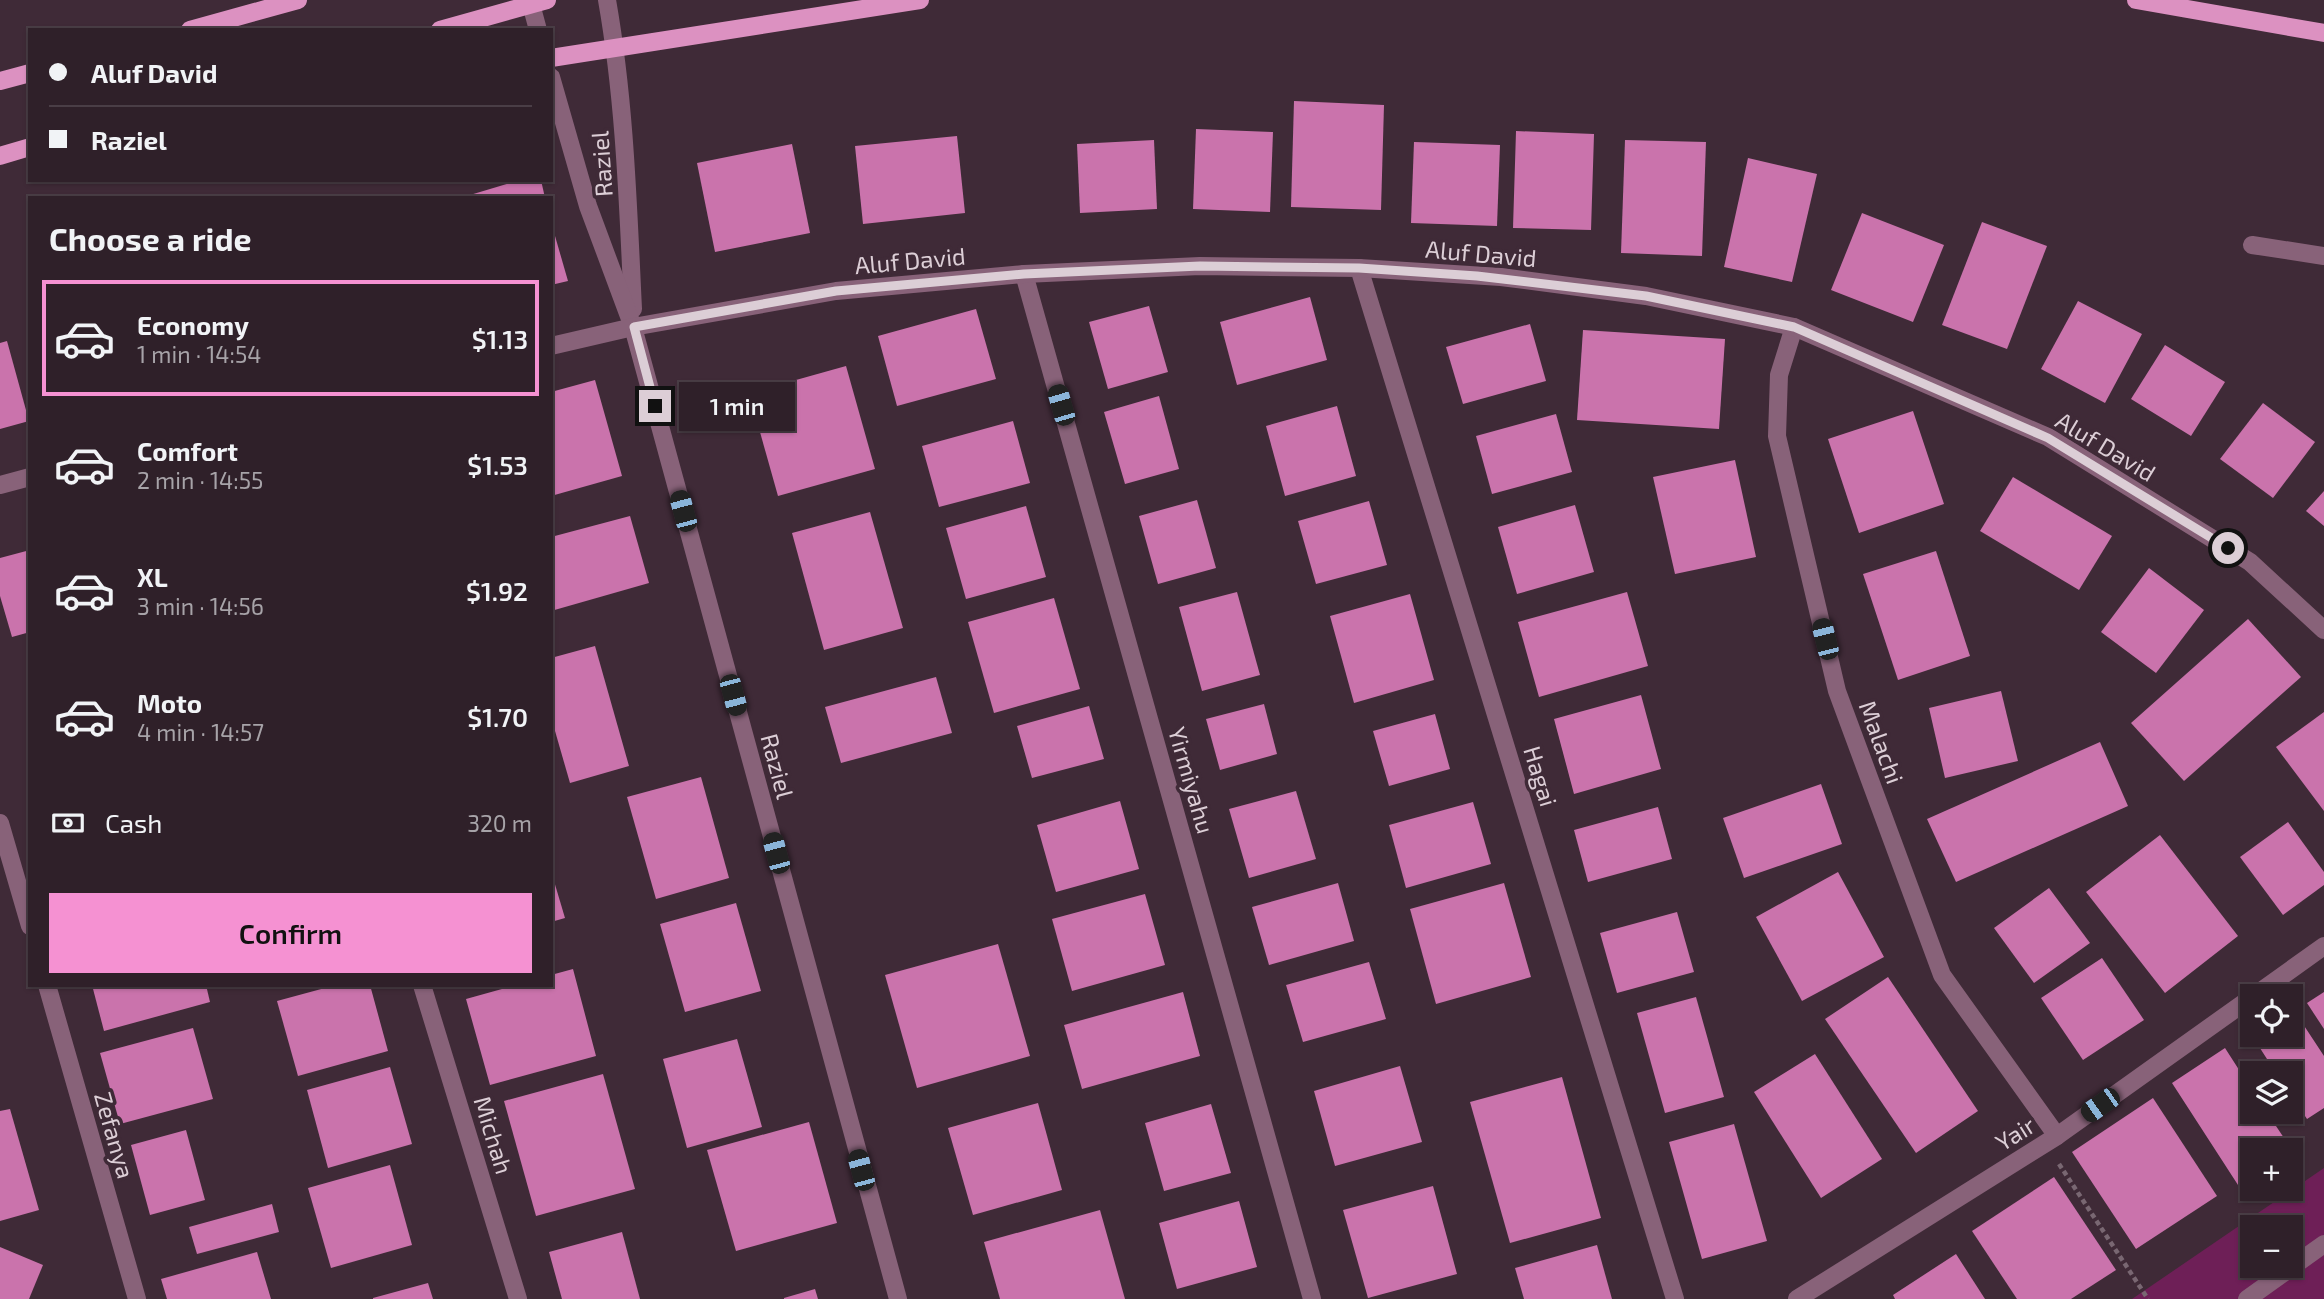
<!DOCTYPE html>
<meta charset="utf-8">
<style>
body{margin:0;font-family:"Exo 2",sans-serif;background:#372831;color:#f1f3f6;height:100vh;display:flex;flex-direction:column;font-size:26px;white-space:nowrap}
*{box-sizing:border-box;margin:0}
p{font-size:23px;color:#a7a3a8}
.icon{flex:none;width:38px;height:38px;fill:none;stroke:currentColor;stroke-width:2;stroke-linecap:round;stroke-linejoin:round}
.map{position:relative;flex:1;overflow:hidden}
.drawer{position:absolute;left:28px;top:196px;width:525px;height:791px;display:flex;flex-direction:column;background:#2f2029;border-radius:0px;box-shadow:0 2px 5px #0004,0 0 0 2px #4a3e46}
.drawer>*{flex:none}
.top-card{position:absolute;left:28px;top:28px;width:525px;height:154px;border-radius:0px;box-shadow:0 2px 5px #0004,0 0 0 2px #4a3e46;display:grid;align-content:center;height:154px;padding:0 21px;background:#2f2029}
.controls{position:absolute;left:2240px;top:984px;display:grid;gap:14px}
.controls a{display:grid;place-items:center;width:63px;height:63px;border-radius:0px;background:#2f2029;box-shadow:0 2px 5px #0004,0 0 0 2px #4a3e46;font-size:35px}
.end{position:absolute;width:32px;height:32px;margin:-16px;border:9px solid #dcced6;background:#111;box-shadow:0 0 0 4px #111}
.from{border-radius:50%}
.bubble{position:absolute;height:49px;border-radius:0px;background:#2f2029;box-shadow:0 2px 5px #0004,0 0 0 2px #4a3e46;font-size:23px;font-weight:600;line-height:49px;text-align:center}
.car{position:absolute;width:21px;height:42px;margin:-21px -10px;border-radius:9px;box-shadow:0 0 5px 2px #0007;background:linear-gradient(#222 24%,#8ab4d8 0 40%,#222 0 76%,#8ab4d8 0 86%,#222 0)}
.top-card b{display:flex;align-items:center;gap:24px;height:66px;font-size:26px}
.top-card b+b{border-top:2px solid #4a3e46}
.top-card i{width:18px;height:18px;background:#f1f3f6}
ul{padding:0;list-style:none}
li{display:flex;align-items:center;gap:21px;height:116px;margin:0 14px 10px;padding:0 7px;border:4px solid transparent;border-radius:0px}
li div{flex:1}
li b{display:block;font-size:26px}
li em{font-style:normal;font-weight:600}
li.selected{border-color:#f591d2}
li>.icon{width:63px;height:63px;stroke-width:1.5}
h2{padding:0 21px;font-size:32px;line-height:84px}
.pay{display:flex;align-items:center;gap:18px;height:77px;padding:0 21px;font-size:26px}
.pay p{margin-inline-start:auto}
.cta{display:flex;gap:14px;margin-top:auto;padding:14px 21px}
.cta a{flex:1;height:80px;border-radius:0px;background:#f591d2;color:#111;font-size:28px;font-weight:600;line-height:80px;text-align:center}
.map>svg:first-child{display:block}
.green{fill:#6e1f57;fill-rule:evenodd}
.building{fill:#ca73ac}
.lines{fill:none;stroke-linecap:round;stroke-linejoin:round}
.path{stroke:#796772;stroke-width:4.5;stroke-dasharray:5 3.5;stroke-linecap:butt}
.minor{stroke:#886279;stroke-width:18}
.major{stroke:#dc91c1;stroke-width:18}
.route{stroke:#dcced6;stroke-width:9}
.labels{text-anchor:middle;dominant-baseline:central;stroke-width:7;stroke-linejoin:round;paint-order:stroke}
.street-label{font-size:24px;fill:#dcced6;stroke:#3f2a37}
</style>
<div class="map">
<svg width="2324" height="1299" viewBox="0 0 2324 1299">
<rect width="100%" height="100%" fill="#3f2a37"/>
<!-- green -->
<path class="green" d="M2324 1168V1299H2132ZM2252 1227H2291V1265H2252Z"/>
<!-- building -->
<g class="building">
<path d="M1294 101 1384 105 1381 210 1291 207Z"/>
<path d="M1196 129 1273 132 1270 212 1193 209Z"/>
<path d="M1516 131 1594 134 1591 230 1513 228Z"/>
<path d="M957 136 965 213 863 224 855 146Z"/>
<path d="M1154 140 1157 209 1080 213 1077 144Z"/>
<path d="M1625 140 1706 142 1702 256 1621 253Z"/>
<path d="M1414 142 1500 145 1497 226 1411 223Z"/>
<path d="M792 144 810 233 715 252 697 163Z"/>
<path d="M1748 158 1817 174 1792 282 1724 267Z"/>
<path d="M520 180H541L545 198H460Z"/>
<path d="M1862 213 1944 245 1913 322 1831 290Z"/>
<path d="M551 222 568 281 551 285Z"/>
<path d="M1982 222 2047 246 2007 349 1942 325Z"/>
<path d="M1310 297 1327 360 1237 385 1220 322Z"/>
<path d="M2078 301 2142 334 2105 403 2041 369Z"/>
<path d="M1149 306 1168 372 1108 389 1089 322Z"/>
<path d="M976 309 996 379 897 406 878 336Z"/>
<path d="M1530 324 1546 381 1463 404 1446 347Z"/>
<path d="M1583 330 1725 339 1719 429 1577 420Z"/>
<path d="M7 341 29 421 0 429V343Z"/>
<path d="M2165 345 2225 382 2191 436 2131 399Z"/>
<path d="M846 366 875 469 778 496 749 393Z"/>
<path d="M595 380 622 476 551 496V392Z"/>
<path d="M1159 396 1179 469 1125 484 1104 412Z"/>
<path d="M2263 403 2315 442 2273 498 2220 459Z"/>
<path d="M1337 406 1356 476 1285 496 1266 426Z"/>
<path d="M1913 411 1944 504 1859 533 1828 439Z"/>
<path d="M1556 414 1572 472 1492 494 1476 436Z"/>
<path d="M1013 421 1030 483 939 507 922 446Z"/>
<path d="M1735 460 1756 557 1675 574 1653 477Z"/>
<path d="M2013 477 2112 536 2079 590 1980 531Z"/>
<path d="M2324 491V526L2306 511Z"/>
<path d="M1197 500 1216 568 1158 584 1139 516Z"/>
<path d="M1369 501 1387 565 1316 584 1298 521Z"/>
<path d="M1575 505 1594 572 1517 594 1498 527Z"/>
<path d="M1026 506 1046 577 966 599 946 528Z"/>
<path d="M870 512 903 628 824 650 792 533Z"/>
<path d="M630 516 649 583 551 611V537Z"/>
<path d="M30 550V632L12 637 0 596V558Z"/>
<path d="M1936 551 1970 656 1898 680 1863 574Z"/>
<path d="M2149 568 2204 610 2156 673 2101 632Z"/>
<path d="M1237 592 1260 675 1202 691 1179 607Z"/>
<path d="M1627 592 1648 666 1539 697 1518 622Z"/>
<path d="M1410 594 1434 680 1354 703 1330 616Z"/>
<path d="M1054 598 1080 689 994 713 968 622Z"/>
<path d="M2248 619 2301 677 2184 781 2131 723Z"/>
<path d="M595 646 629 766 570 783 551 717V658Z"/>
<path d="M936 677 952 733 841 763 825 707Z"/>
<path d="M2001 691 2018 761 1945 778 1929 708Z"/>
<path d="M1641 695 1661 769 1574 794 1554 719Z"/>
<path d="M1264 704 1277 754 1220 770 1206 719Z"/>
<path d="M1089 706 1104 759 1032 778 1017 726Z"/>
<path d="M2324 712V811L2276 747Z"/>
<path d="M1435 714 1450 769 1389 786 1373 731Z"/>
<path d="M2100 742 2128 806 1956 882 1927 819Z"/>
<path d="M701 777 729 878 656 899 627 797Z"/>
<path d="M1821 784 1842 844 1744 878 1723 818Z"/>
<path d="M1296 791 1316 859 1249 878 1229 809Z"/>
<path d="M1120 801 1139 869 1056 892 1037 825Z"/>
<path d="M1473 802 1491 864 1406 888 1389 825Z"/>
<path d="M1658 807 1672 859 1588 882 1574 830Z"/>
<path d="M2288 822 2324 872V885L2283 915 2240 857Z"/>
<path d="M2160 835 2238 936 2165 993 2086 892Z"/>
<path d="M551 871 565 918 551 922Z"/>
<path d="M1838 872 1884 957 1802 1001 1756 917Z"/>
<path d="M1338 883 1354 941 1269 965 1252 907Z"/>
<path d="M1504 883 1531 977 1436 1004 1410 909Z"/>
<path d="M2049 888 2090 943 2034 983 1994 928Z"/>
<path d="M1145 894 1165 965 1072 991 1052 919Z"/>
<path d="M736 903 761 991 685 1012 660 924Z"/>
<path d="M1677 912 1694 972 1617 993 1600 933Z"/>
<path d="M998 944 1030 1056 917 1088 885 975Z"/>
<path d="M2102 958 2144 1020 2083 1060 2041 998Z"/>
<path d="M1369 962 1386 1019 1303 1042 1286 985Z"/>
<path d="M573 969 596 1056 490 1085 466 999 516 985H551V975Z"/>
<path d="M1888 977 1978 1111 1916 1153 1825 1019Z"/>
<path d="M92 985H206L210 1002 104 1031Z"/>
<path d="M336 985H370L388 1051 298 1076 277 1001Z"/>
<path d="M1183 992 1200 1056 1082 1089 1064 1025Z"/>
<path d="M2324 992V1029L2307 1003Z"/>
<path d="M1696 997 1724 1097 1665 1113 1637 1013Z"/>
<path d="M2299 1018 2324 1056V1108L2307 1119 2291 1095V1073H2276L2258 1045 2274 1034H2291V1024Z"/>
<path d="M193 1028 213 1099 120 1124 100 1053Z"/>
<path d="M737 1039 762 1127 687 1148 663 1059Z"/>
<path d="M2225 1048 2252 1090V1111H2266L2292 1150H2252V1176L2238 1185 2172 1083Z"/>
<path d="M1815 1054 1882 1159 1821 1198 1754 1092Z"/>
<path d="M1400 1066 1422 1142 1335 1166 1314 1091Z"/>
<path d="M390 1067 412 1144 328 1168 307 1090Z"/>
<path d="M603 1074 635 1189 536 1216 504 1101Z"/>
<path d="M1562 1077 1601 1218 1510 1243 1470 1102Z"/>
<path d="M2153 1098 2217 1196 2136 1249 2072 1152Z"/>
<path d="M1038 1103 1062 1190 973 1215 948 1128Z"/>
<path d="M1211 1104 1231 1173 1164 1191 1145 1123Z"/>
<path d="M10 1109 39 1210 0 1221V1111Z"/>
<path d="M809 1122 837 1223 736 1251 707 1150Z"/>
<path d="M1734 1124 1767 1241 1702 1259 1669 1142Z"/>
<path d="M186 1130 205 1200 150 1215 131 1145Z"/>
<path d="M390 1165 412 1245 331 1268 308 1188Z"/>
<path d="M2054 1177 2116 1270 2071 1299H2017L1972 1231Z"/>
<path d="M1433 1186 1457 1274 1368 1298 1343 1210Z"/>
<path d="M1239 1201 1257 1267 1177 1289 1159 1223Z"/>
<path d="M272 1204 279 1232 197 1254 189 1227Z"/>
<path d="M1100 1210 1125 1299H1000L984 1242Z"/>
<path d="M622 1232 640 1299H562L549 1252Z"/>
<path d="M1597 1245 1612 1299H1524L1515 1268Z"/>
<path d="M0 1247 43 1265 29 1299H0Z"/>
<path d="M257 1252 271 1299H167L161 1279Z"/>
<path d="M1956 1254 1985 1299H1895L1893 1295Z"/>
<path d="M428 1283 433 1299H373V1298Z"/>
<path d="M815 1289 818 1299H784V1298Z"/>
</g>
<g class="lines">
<!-- path -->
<path class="path" d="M2059 1164 2148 1299"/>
<!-- minor -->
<g class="minor">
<path d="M607 0C625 102 628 206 633 309"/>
<path d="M531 4 538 30"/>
<path d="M551 77 588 206 633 327 898 1299"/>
<path d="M2252 245 2324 256"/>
<path d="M1359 268 1675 1299"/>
<path d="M1024 274 1312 1299"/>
<path d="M1794 327 1779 375 1777 436 1837 691 1942 975 2057 1136"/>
<path d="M551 346 633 327 836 291 1024 274 1200 266 1359 268 1501 277 1646 296 1794 327 2048 437 2250 562 2324 630"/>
<path d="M0 485 30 477"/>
<path d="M0 823 30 926"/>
<path d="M47 985 137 1299"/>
<path d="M422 985 518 1299"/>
<path d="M2254 996 2324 946"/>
<path d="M1797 1299 2057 1136 2252 997"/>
<path d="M2247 1299 2324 1244"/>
</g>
<!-- major -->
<g class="major">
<path d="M2136 0 2324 33"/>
<path d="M190 30 298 0"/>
<path d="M440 30 547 0"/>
<path d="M551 58 920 0"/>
<path d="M0 81 30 73"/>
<path d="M0 156 30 147"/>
</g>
</g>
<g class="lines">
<!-- route -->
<path class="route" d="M655 406 634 327 836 291 1024 274 1200 266 1359 268 1477 276 1646 296 1794 327 2048 438 2228 548"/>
</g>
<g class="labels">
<!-- street labels -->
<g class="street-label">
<text transform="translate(601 164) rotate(-94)">Raziel</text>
<text transform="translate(1481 253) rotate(5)">Aluf David</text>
<text transform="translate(910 260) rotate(-5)">Aluf David</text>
<text transform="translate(2106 446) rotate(31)">Aluf David</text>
<text transform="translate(1882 742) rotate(70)">Malachi</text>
<text transform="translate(778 766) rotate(75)">Raziel</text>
<text transform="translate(1541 776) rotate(73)">Hagai</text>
<text transform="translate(1192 780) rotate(74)">Yirmiyahu</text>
<text transform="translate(2015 1133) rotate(-32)">Yair</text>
<text transform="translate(115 1135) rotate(74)">Zefanya</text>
<text transform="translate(494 1135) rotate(73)">Michah</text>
</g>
</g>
</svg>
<div class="controls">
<a><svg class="icon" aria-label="locate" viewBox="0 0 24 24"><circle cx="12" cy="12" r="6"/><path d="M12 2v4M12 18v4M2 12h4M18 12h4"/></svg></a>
<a><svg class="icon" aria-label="layers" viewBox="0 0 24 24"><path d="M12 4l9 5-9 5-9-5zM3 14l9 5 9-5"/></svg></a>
<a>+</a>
<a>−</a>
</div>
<i class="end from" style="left:2228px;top:548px"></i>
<i class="end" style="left:655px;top:406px"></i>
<div class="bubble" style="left:679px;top:382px;width:116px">1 min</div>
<i class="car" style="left:1061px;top:405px;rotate:344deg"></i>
<i class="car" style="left:683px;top:511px;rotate:345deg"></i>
<i class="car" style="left:1825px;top:639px;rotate:346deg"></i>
<i class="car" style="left:733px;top:695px;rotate:165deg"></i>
<i class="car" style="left:776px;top:853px;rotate:345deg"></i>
<i class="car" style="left:2100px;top:1105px;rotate:235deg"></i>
<i class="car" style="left:861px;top:1170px;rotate:345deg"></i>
<div class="top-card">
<b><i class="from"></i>Aluf David</b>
<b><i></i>Raziel</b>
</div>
<section class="drawer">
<h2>Choose a ride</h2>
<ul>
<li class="selected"><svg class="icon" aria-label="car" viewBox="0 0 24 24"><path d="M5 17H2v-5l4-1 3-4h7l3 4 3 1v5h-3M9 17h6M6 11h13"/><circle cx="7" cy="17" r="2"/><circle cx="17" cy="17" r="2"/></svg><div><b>Economy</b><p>1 min · 14:54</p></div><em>$1.13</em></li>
<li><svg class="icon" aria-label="car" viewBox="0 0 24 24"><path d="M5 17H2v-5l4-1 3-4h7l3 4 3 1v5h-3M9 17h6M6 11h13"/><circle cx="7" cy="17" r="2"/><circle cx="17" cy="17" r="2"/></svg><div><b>Comfort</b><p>2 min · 14:55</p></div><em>$1.53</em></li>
<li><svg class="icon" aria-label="car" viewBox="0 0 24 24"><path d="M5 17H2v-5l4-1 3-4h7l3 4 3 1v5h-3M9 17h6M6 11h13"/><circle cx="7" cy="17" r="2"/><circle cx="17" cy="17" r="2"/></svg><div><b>XL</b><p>3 min · 14:56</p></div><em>$1.92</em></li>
<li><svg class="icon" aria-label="car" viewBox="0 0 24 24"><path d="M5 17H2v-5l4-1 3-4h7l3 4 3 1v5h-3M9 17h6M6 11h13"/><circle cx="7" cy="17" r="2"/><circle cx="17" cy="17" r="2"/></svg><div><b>Moto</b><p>4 min · 14:57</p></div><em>$1.70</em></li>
</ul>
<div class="pay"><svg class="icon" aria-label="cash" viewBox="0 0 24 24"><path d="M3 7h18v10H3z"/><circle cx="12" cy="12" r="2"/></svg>Cash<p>320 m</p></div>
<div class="cta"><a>Confirm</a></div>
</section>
</div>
